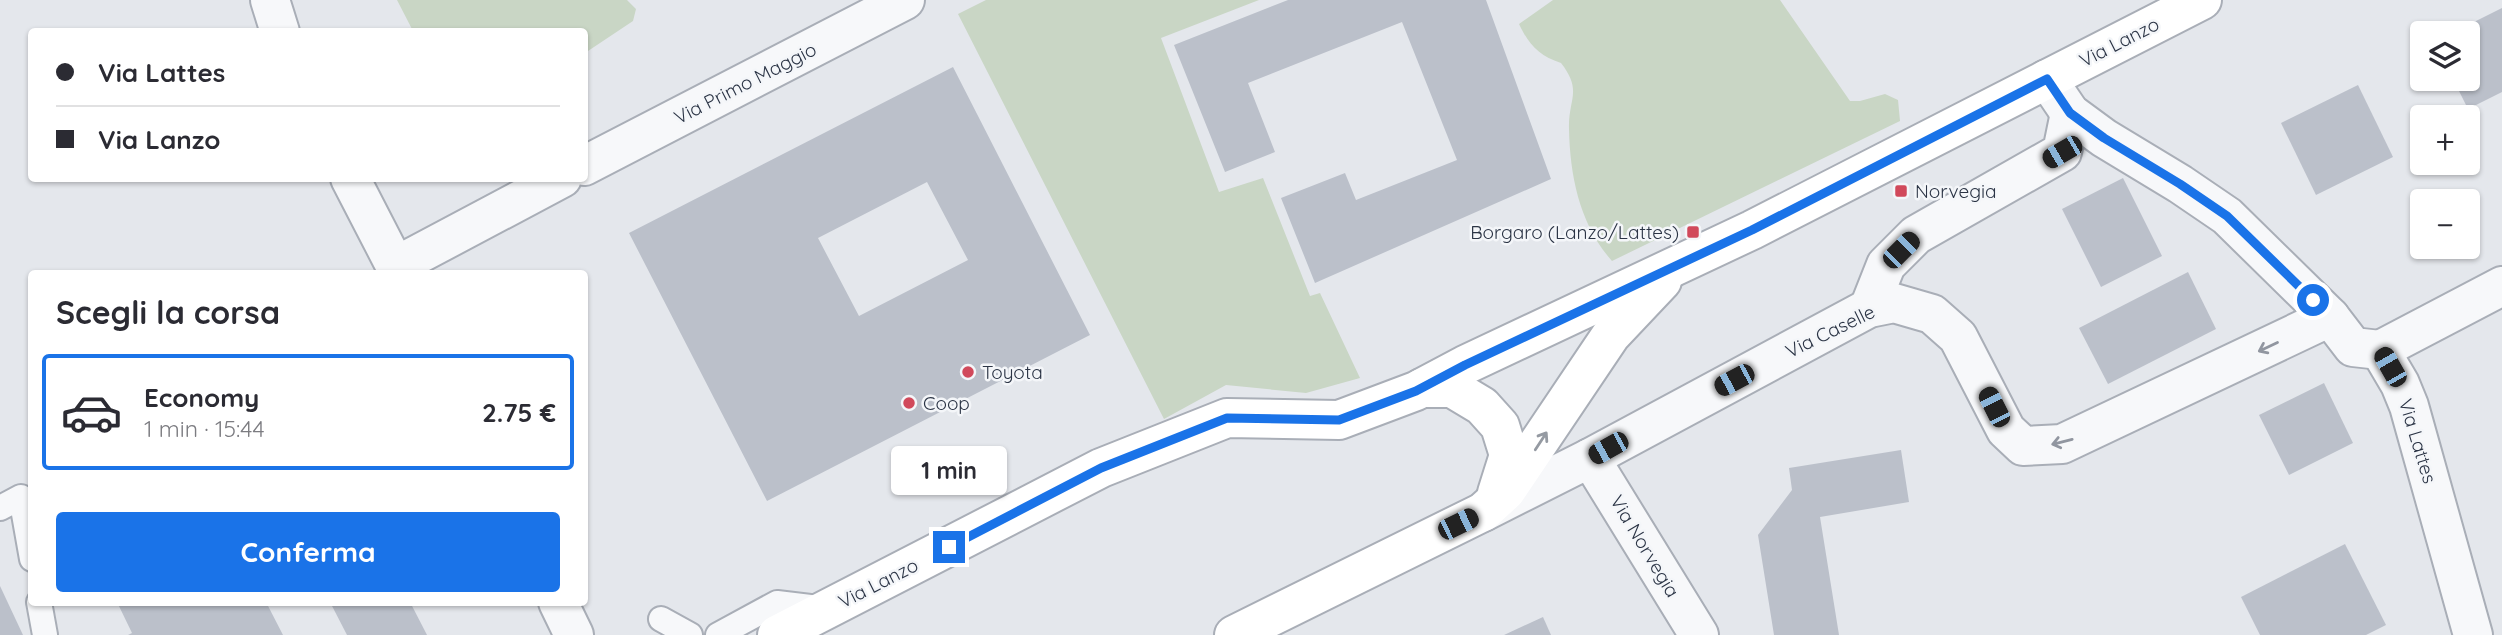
<!DOCTYPE html>
<html lang="it">
<meta charset="utf-8">
<style>
body{margin:0;font-family:Quicksand,sans-serif;background:#f7f7f7;color:#2b2b33;height:100vh;display:flex;flex-direction:column;font-size:26px;white-space:nowrap}
*{box-sizing:border-box;margin:0}
p{font-size:23px;color:#7c7c81}
.icon{flex:none;width:38px;height:38px;fill:none;stroke:currentColor;stroke-width:2;stroke-linecap:round;stroke-linejoin:round}
.map{position:relative;flex:1;overflow:hidden}
.side{position:absolute;left:28px;top:270px;width:560px;height:336px;display:flex;flex-direction:column;background:#fff;border-radius:7px;box-shadow:0 2px 5px #0004}
.side>*{flex:none}
.top-card{position:absolute;left:28px;top:28px;width:560px;height:154px;border-radius:7px;box-shadow:0 2px 5px #0004;display:grid;align-content:center;height:154px;padding:0 28px;background:#fff}
.controls{position:absolute;left:2410px;top:21px;display:grid;gap:14px}
.controls a{display:grid;place-items:center;width:70px;height:70px;border-radius:7px;background:#fff;box-shadow:0 2px 5px #0004;font-size:35px}
.end{position:absolute;width:32px;height:32px;margin:-16px;border:9px solid #1a73e8;background:#fff;box-shadow:0 0 0 4px #fff}
.from{border-radius:50%}
.bubble{position:absolute;height:49px;border-radius:7px;background:#fff;box-shadow:0 2px 5px #0004;font-size:23px;font-weight:700;line-height:49px;text-align:center}
.car{position:absolute;width:21px;height:42px;margin:-21px -10px;border-radius:9px;box-shadow:0 0 5px 2px #0007;background:linear-gradient(#222 24%,#8ab4d8 0 40%,#222 0 76%,#8ab4d8 0 86%,#222 0)}
.top-card b{display:flex;align-items:center;gap:24px;height:66px;font-size:26px}
.top-card b+b{border-top:2px solid #e1e1e2}
.top-card i{width:18px;height:18px;background:#2b2b33}
ul{padding:0;list-style:none}
li{display:flex;align-items:center;gap:21px;height:116px;margin:0 14px 10px;padding:0 14px;border:4px solid transparent;border-radius:7px}
li div{flex:1}
li b{display:block;font-size:26px}
li em{font-style:normal;font-weight:700}
li.selected{border-color:#1a73e8}
li>.icon{width:63px;height:63px;stroke-width:1.5}
h2{padding:0 28px;font-size:32px;line-height:84px}
.action{display:flex;gap:14px;margin-top:auto;padding:14px 28px}
.action a{flex:1;height:80px;border-radius:7px;background:#1a73e8;color:#fff;font-size:28px;font-weight:700;line-height:80px;text-align:center}
.map>svg:first-child{display:block}
.green{fill:#c9d6c5}
.building{fill:#bbc0ca;fill-rule:evenodd}
.lines{fill:none;stroke-linecap:round;stroke-linejoin:round}
.lane-casing{stroke:#a9aeb7;stroke-width:28}
.street-casing{stroke:#a9aeb7;stroke-width:42}
.secondary-casing{stroke:#a9aeb7;stroke-width:42}
.lane{stroke:#f7f8fa;stroke-width:24}
.street{stroke:#f7f8fa;stroke-width:38}
.secondary{stroke:#fff;stroke-width:38}
.oneway{stroke:#9196a0}
.oneway2{stroke:#959aa2}
.route{stroke:#1a73e8;stroke-width:9}
.poi-dot{fill:#d1495b;stroke:#f4f6f9;stroke-width:2.5}
.labels{text-anchor:middle;dominant-baseline:central;stroke-width:5;stroke-linejoin:round;paint-order:stroke}
.street-label{font-size:19px;fill:#2b3445;stroke:#f4f6f9}
.poi-label{font-size:19px;fill:#2b3445;stroke:#f4f6f9;text-anchor:start}
</style>
<div class="map">
<svg width="2502" height="635" viewBox="0 0 2502 635">
<rect width="100%" height="100%" fill="#e4e7ec"/>
<!-- green -->
<g class="green">
<path d="M397 0H627L636 9 633 21 585 53 584 32 413 31Z"/>
<path d="M986 0H1259L1161 38 1219 192 1263 178 1310 296 1320 293 1360 378 1306 393 1226 385 1164 419 958 14Z"/>
<path d="M1553 0H1780L1850 101H1860L1885 94 1898 100 1900 121 1612 261C1580 225 1570 177 1569 129 1568 99 1583 91 1561 63 1539 56 1529 45 1519 24Z"/>
</g>
<!-- building -->
<g class="building">
<path d="M1288 0H1486L1551 179 1315 283 1281 198 1345 173 1356 200 1457 160 1402 22 1248 83 1275 152 1225 172 1174 45Z"/>
<path d="M2502 8V92L2468 109 2453 79H2468V33H2452Z"/>
<path d="M953 67 1090 335 767 501 629 233ZM927 182 968 260 859 316 818 238Z"/>
<path d="M2358 85 2393 157 2316 195 2281 123Z"/>
<path d="M2123 178 2162 256 2101 287 2062 209Z"/>
<path d="M2188 272 2216 329 2108 384 2079 328Z"/>
<path d="M2324 383 2353 443 2289 475 2259 415Z"/>
<path d="M1901 450 1909 502 1820 517 1839 635H1774L1758 535 1792 490 1789 468Z"/>
<path d="M2345 544 2386 625 2366 635H2260L2241 597Z"/>
<path d="M0 586 23 635H0Z"/>
<path d="M117 602H266L283 635H128L132 633Z"/>
<path d="M330 602H410L427 635H347Z"/>
<path d="M1543 617 1551 635H1504Z"/>
</g>
<g class="lines">
<!-- lane casing -->
<g class="lane-casing">
<g id="lane">
<path d="M0 508 21 497 32 559"/>
<path d="M39 602 45 635"/>
<path d="M661 619 690 635"/>
<path d="M718 635 777 603 827 609"/>
</g>
</g>
<!-- street casing -->
<g class="street-casing">
<g id="street">
<path d="M270 0 280 32"/>
<path d="M2047 79 2070 113 2104 138 2180 184 2227 216 2330 317 2353 347 2380 350"/>
<path d="M584 166 905 0"/>
<path d="M350 178 399 273"/>
<path d="M396 266 562 178"/>
<path d="M1869 308 1886 265 1916 235 2062 152 2070 113"/>
<path d="M2380 350 2400 384 2409 406 2473 635"/>
<path d="M2380 350 2502 286"/>
<path d="M1590 458 1699 635"/>
<path d="M1483 512 1590 458 1869 308 1894 303 1932 314 1958 337 2006 430 2023 446 2062 444 2330 317"/>
<path d="M558 602 574 635"/>
</g>
</g>
<!-- secondary casing -->
<g class="secondary-casing">
<g id="secondary">
<path d="M1422 388H1452L1482 406 1500 426 1509 455 1497 493"/>
<path d="M777 635 1101 468 1227 418 1339 420 1416 391 1465 365 1752 230 2202 0"/>
<path d="M1234 635 1483 512 1506 491 1611 335 1662 281"/>
</g>
</g>
<!-- lane -->
<use href="#lane" class="lane"/>
<!-- street -->
<use href="#street" class="street"/>
<!-- secondary -->
<use href="#secondary" class="secondary"/>
</g>
<!-- one-way arrows -->
<defs><path id="oneway-shaft" d="M-6 0H5M1.5-3L5.5 0L1.5 3" fill="none" stroke-width="1.6" stroke-linecap="round" stroke-linejoin="round" transform="scale(1.75)"/></defs>
<g class="oneway">
<use href="#oneway-shaft" transform="translate(2268 347) rotate(155)"/>
<use href="#oneway-shaft" transform="translate(2062 442) rotate(166)"/>
</g>
<use class="oneway2" href="#oneway-shaft" transform="translate(1541 441) rotate(-57)"/>
<g class="lines">
<!-- route -->
<path class="route" d="M949 547 1101 468 1227 418 1339 420 1416 391 1465 365 1752 230 2047 79 2070 113 2104 138 2180 184 2227 216 2313 300"/>
</g>
<!-- markers -->
<g class="poi-dot">
<rect x="1894" y="184" width="14" height="14" rx="3.5"/>
<rect x="1686" y="225" width="14" height="14" rx="3.5"/>
<circle cx="968" cy="372" r="7"/>
<circle cx="909" cy="403" r="7"/>
</g>
<g class="labels">
<!-- street labels -->
<g class="street-label">
<text transform="translate(2119 42) rotate(-27)">Via Lanzo</text>
<text transform="translate(745 83) rotate(-27)">Via Primo Maggio</text>
<text transform="translate(1830 331) rotate(-26)">Via Caselle</text>
<text transform="translate(2418 441) rotate(73)">Via Lattes</text>
<text transform="translate(1645 546) rotate(59)">Via Norvegia</text>
<text transform="translate(878 583) rotate(-27)">Via Lanzo</text>
</g>
<!-- poi labels -->
<g class="poi-label">
<text x="1915" y="191">Norvegia</text>
<text x="1679" y="232" text-anchor="end">Borgaro (Lanzo/Lattes)</text>
<text x="982" y="372">Toyota</text>
<text x="923" y="403">Coop</text>
</g>
</g>
</svg>
<div class="controls">
<a><svg class="icon" aria-label="layers" viewBox="0 0 24 24"><path d="M12 4l9 5-9 5-9-5zM3 14l9 5 9-5"/></svg></a>
<a>+</a>
<a>−</a>
</div>
<i class="end from" style="left:2313px;top:300px"></i>
<i class="end" style="left:949px;top:547px"></i>
<div class="bubble" style="left:891px;top:446px;width:116px">1 min</div>
<i class="car" style="left:2062px;top:152px;rotate:240deg"></i>
<i class="car" style="left:1901px;top:250px;rotate:45deg"></i>
<i class="car" style="left:2390px;top:367px;rotate:330deg"></i>
<i class="car" style="left:1734px;top:380px;rotate:242deg"></i>
<i class="car" style="left:1994px;top:407px;rotate:333deg"></i>
<i class="car" style="left:1608px;top:448px;rotate:241deg"></i>
<i class="car" style="left:1458px;top:524px;rotate:64deg"></i>
<div class="top-card">
<b><i class="from"></i>Via Lattes</b>
<b><i></i>Via Lanzo</b>
</div>
<section class="side">
<h2>Scegli la corsa</h2>
<ul>
<li class="selected"><svg class="icon" aria-label="car" viewBox="0 0 24 24"><path d="M5 17H2v-5l4-1 3-4h7l3 4 3 1v5h-3M9 17h6M6 11h13"/><circle cx="7" cy="17" r="2"/><circle cx="17" cy="17" r="2"/></svg><div><b>Economy</b><p>1 min · 15:44</p></div><em>2.75 €</em></li>
</ul>
<div class="action"><a>Conferma</a></div>
</section>
</div>
